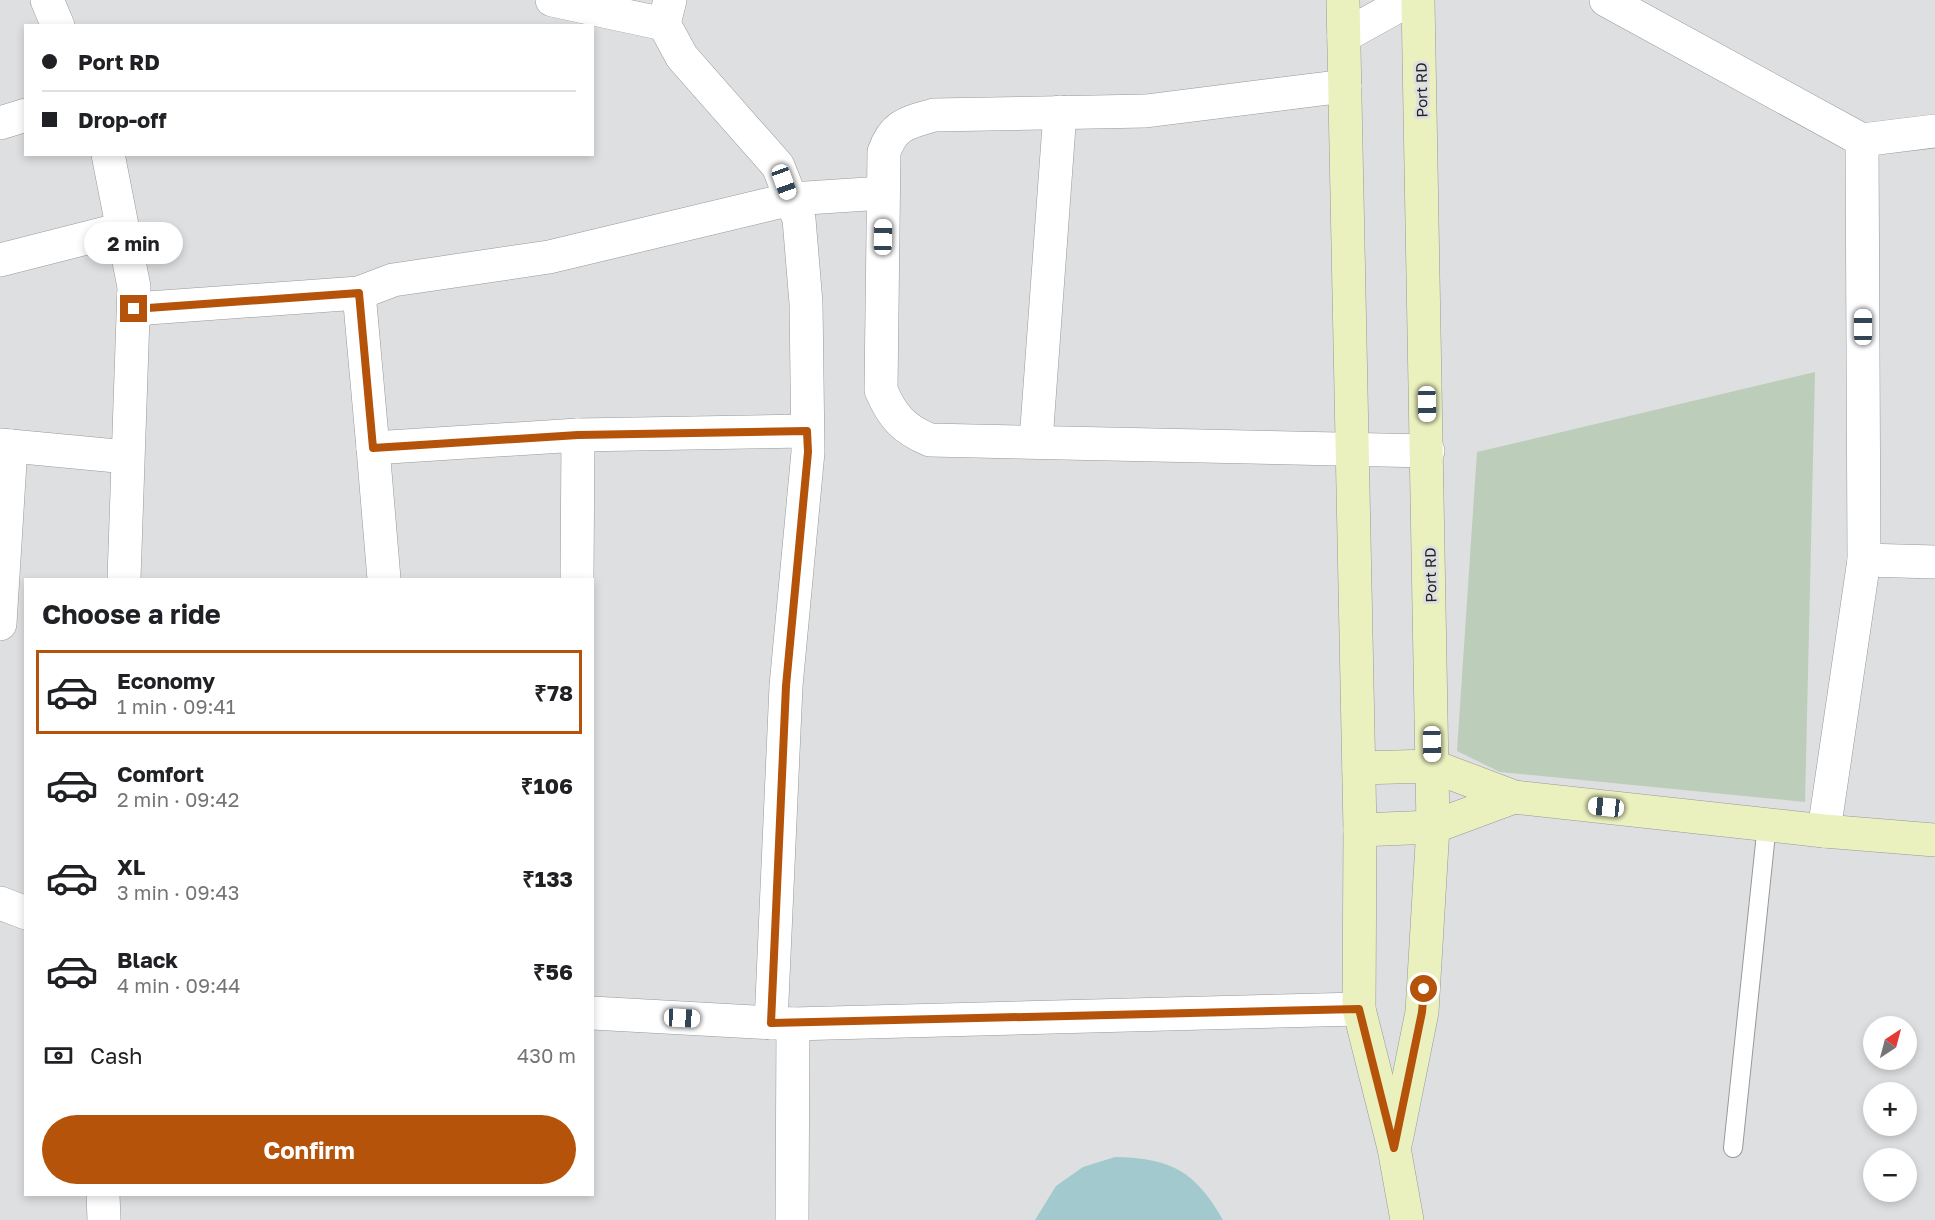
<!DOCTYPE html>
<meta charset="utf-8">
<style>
body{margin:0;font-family:"Golos Text",sans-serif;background:#f6f6f6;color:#202124;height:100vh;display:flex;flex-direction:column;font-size:22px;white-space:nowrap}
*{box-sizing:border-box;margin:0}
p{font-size:20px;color:#757577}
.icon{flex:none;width:33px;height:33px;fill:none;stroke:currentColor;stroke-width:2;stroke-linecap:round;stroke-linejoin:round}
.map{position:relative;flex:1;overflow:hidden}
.details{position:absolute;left:24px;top:578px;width:570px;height:618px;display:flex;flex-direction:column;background:#fff;border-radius:0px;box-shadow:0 3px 9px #0003}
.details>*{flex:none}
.hud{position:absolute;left:24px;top:24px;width:570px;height:132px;border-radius:0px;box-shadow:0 3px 9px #0003;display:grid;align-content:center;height:132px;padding:0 18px;background:#fff}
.needle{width:39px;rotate:36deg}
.buttons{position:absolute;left:1863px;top:1016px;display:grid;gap:12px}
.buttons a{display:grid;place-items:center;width:54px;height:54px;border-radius:50%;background:#fff;box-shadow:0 3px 9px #0003;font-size:30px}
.end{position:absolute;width:27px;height:27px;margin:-14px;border:8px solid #b45309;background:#fff;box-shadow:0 0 0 3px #fff}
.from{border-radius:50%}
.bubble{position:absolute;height:42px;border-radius:21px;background:#fff;box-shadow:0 3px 9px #0003;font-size:20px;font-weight:700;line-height:42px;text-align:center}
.car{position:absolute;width:18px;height:36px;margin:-18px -9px;border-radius:8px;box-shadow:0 0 4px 2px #0007;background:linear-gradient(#fff 24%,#345 0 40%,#fff 0 76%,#345 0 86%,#fff 0)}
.hud b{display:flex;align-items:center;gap:21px;height:57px;font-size:22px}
.hud b+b{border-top:2px solid #e0e0e0}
.hud i{width:15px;height:15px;background:#202124}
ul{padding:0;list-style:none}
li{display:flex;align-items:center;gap:18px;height:84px;margin:0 12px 9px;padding:0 6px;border:3px solid transparent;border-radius:0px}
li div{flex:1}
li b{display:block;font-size:22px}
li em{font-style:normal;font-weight:700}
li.current{border-color:#b45309}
li>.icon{width:54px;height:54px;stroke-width:1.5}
h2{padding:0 18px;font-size:27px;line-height:72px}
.pay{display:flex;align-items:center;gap:15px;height:66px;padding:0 18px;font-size:22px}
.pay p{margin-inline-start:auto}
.cta{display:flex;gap:12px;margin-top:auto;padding:12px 18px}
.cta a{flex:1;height:69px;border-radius:36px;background:#b45309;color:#fff;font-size:24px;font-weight:700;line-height:69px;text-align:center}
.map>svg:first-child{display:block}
.green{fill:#bccdb9}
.water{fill:#a2c9ce}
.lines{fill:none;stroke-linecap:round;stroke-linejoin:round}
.service-casing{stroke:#97989a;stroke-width:20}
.minor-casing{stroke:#97989a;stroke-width:34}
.secondary-casing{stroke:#97989a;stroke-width:34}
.service{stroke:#fff;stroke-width:18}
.minor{stroke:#fff;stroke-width:33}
.secondary{stroke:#ebf1be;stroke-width:33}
.route{stroke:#b45309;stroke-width:8}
.labels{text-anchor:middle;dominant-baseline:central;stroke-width:6;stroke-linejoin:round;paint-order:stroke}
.street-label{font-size:15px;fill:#212222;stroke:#dedfe1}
</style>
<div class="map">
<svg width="1935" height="1220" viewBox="0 0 1935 1220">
<rect width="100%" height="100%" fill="#dedfe1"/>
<!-- green -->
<path class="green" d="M1815 372 1805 802 1500 772 1457 751 1477 452Z"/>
<!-- water -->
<path class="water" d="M1115 1157C1171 1158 1195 1171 1223 1220H1035L1056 1186 1083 1167Z"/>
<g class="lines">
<!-- service casing -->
<g class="service-casing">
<path id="service" d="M1733 1148 1767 824"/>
</g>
<!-- minor casing -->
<g class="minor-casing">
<g id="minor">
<path d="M47 0 58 26"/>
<path d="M552 0 664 24"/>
<path d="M670 0 664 24 682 57 778 166 799 219 806 303 808 452 786 686 771 1023"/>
<path d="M1606 0 1862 140 1864 560 1824 831"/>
<path d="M1344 36 1409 0"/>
<path d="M1345 86 1146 111 934 115C907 123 894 124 884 152L881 390C892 416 903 429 930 440L1428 451"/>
<path d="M0 123 26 115"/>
<path d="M1862 140 1935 131"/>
<path d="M108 154 134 287 124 579"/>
<path d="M0 260 122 229"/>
<path d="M359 293 373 448"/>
<path d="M134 309 359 293 393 280 549 257 791 199 883 193"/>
<path d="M578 435 807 431"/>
<path d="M1036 441 1060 112"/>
<path d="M0 445 127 457"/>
<path d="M1864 560 1935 562"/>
<path d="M384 579 373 448 578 435 577 579"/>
<path d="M0 624 11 446"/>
<path d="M0 903 26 913"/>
<path d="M592 1013 793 1024 1359 1009"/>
<path d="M103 1194 104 1220"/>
<path d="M792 1220 793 1024"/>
</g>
</g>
<!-- secondary casing -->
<g class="secondary-casing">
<g id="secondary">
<path d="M1343 0 1360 830 1359 1009 1394 1148 1407 1220"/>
<path d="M1359 768 1432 766 1514 797 1824 831 1935 840"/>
<path d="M1360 830 1433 827 1514 797"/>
<path d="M1396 1141 1422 1012 1433 827 1418 0"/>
</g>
</g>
<!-- service -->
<use href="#service" class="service"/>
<!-- minor -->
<use href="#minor" class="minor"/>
<!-- secondary -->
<use href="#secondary" class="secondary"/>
</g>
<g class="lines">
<!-- route -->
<path class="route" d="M134 309 359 293 373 448 578 435 807 431 808 452 786 686 771 1023 1359 1009 1394 1148 1422 1012 1424 989"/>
</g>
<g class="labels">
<!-- street labels -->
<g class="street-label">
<text transform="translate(1421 90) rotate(-91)">Port RD</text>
<text transform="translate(1430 575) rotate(-91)">Port RD</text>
</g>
</g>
</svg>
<div class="buttons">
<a><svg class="needle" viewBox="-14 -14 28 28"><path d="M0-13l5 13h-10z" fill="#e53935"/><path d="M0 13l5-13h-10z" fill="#757577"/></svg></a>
<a>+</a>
<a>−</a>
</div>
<i class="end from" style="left:1424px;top:989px"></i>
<i class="end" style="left:134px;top:309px"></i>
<div class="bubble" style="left:84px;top:222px;width:99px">2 min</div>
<i class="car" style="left:784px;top:182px;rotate:160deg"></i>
<i class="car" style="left:883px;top:237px;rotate:1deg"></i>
<i class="car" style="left:1863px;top:327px;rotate:0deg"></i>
<i class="car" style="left:1427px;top:404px;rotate:179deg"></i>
<i class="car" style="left:1432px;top:744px;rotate:179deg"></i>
<i class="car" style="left:1606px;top:807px;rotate:276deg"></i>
<i class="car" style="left:682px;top:1018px;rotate:93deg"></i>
<div class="hud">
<b><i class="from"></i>Port RD</b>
<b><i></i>Drop-off</b>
</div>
<section class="details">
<h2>Choose a ride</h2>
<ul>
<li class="current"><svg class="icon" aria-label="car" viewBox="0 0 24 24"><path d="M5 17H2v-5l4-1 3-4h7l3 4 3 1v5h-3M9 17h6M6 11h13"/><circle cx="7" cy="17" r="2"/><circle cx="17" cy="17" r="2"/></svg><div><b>Economy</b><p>1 min · 09:41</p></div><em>₹78</em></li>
<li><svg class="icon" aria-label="car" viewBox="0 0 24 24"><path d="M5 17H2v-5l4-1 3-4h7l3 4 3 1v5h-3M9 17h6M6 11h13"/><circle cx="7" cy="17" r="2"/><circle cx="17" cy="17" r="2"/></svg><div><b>Comfort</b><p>2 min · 09:42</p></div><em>₹106</em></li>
<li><svg class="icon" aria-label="car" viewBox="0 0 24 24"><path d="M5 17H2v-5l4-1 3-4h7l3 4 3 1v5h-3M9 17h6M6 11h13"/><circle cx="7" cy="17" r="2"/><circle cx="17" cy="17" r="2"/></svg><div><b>XL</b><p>3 min · 09:43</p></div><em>₹133</em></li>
<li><svg class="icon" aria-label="car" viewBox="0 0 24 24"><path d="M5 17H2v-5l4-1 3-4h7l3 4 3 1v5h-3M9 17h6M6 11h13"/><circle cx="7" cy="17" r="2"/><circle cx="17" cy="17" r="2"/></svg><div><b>Black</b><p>4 min · 09:44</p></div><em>₹56</em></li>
</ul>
<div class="pay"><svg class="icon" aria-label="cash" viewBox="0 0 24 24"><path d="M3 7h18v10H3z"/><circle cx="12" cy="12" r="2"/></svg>Cash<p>430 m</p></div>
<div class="cta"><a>Confirm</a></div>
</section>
</div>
